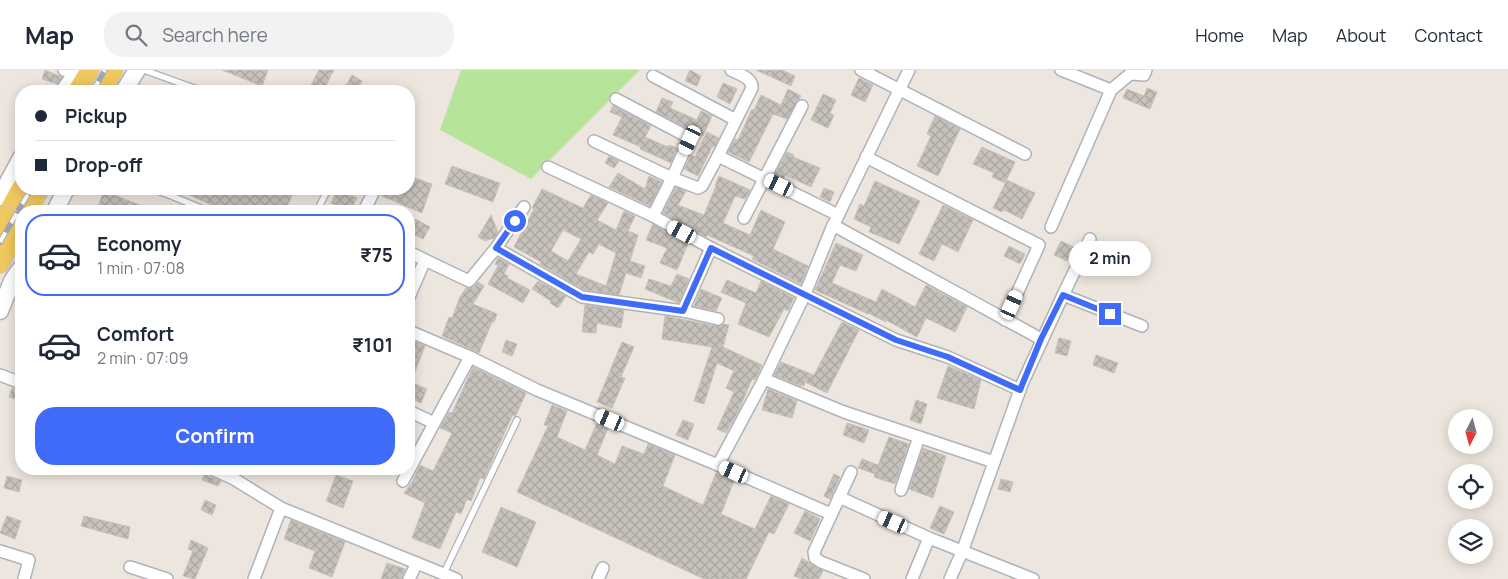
<!DOCTYPE html>
<meta charset="utf-8">
<style>
body{margin:0;font-family:Manrope,sans-serif;background:#f2f2f3;color:#1f2937;height:100vh;display:flex;flex-direction:column;font-size:19px;white-space:nowrap}
*{box-sizing:border-box;margin:0}
p{font-size:16px;color:#747a83}
.icon{flex:none;width:28px;height:28px;fill:none;stroke:currentColor;stroke-width:2;stroke-linecap:round;stroke-linejoin:round}
.map{position:relative;flex:1;overflow:hidden}
.sheet{position:absolute;left:15px;top:135px;width:400px;height:270px;display:flex;flex-direction:column;background:#fff;border-radius:20px;box-shadow:0 2px 12px #0003}
.sheet>*{flex:none}
.banner{position:absolute;left:15px;top:15px;width:400px;height:110px;border-radius:20px;box-shadow:0 2px 12px #0003;display:grid;align-content:center;height:110px;padding:0 20px;background:#fff}
.needle{width:32px;rotate:186deg}
.buttons{position:absolute;left:1448px;top:339px;display:grid;gap:10px}
.buttons a{display:grid;place-items:center;width:45px;height:45px;border-radius:50%;background:#fff;box-shadow:0 2px 12px #0003;font-size:25px}
.end{position:absolute;width:22px;height:22px;margin:-11px;border:6px solid #406bf9;background:#fff;box-shadow:0 0 0 2px #fff}
.from{border-radius:50%}
.bubble{position:absolute;height:35px;border-radius:18px;background:#fff;box-shadow:0 2px 12px #0003;font-size:16px;font-weight:700;line-height:35px;text-align:center}
.car{position:absolute;width:15px;height:30px;margin:-15px -8px;border-radius:6px;box-shadow:0 0 4px 1px #0007;background:linear-gradient(#fff 24%,#345 0 40%,#fff 0 76%,#345 0 86%,#fff 0)}
.banner b{display:flex;align-items:center;gap:18px;height:48px;font-size:19px}
.banner b+b{border-top:1px solid #e0e1e3}
.banner i{width:12px;height:12px;background:#1f2937}
ul{padding:9px 0 0;list-style:none}
li{display:flex;align-items:center;gap:15px;height:82px;margin:0 10px 8px;padding:0 10px;border:2px solid transparent;border-radius:20px}
li div{flex:1}
li b{display:block;font-size:19px}
li em{font-style:normal;font-weight:700}
li.selected{border-color:#406bf9}
li>.icon{width:45px;height:45px;stroke-width:1.5}
.action{display:flex;gap:10px;margin-top:auto;padding:10px 20px}
.action a{flex:1;height:58px;border-radius:20px;background:#406bf9;color:#fff;font-size:20px;font-weight:700;line-height:58px;text-align:center}
header{display:flex;align-items:center;gap:30px;box-sizing:border-box;height:70px;padding:0 25px;background:#fff;border-bottom:1px solid #e0e1e3}
header strong{font-size:24px}
nav{display:flex;gap:28px;margin-inline-start:auto;font-size:18px}
.search{width:350px;height:45px;background:#f2f2f3;display:flex;align-items:center;gap:12px;box-sizing:border-box;padding:0 18px;border-radius:20px;color:#747a83;font-size:19px}
.map>svg:first-child{display:block}
.green{fill:#b7e49b}
.building{fill:url(#building-cross-hatch);stroke:#c9c2b8;fill-rule:evenodd}
.lines{fill:none;stroke-linecap:round;stroke-linejoin:round}
.lane-casing{stroke:#afb2bc;stroke-width:8}
.street-casing{stroke:#afb2bc;stroke-width:14}
.secondary-casing{stroke:#afb2bc;stroke-width:19}
.primary-casing{stroke:#c8c8c8;stroke-width:20}
.lane{stroke:#fff;stroke-width:5.5}
.street{stroke:#fff;stroke-width:11}
.secondary{stroke:#fff;stroke-width:16}
.primary{stroke:#f0c860;stroke-width:18}
.rail-casing{stroke:#a1a5b6;stroke-width:5.5}
.rail{stroke:#fff;stroke-width:4;stroke-dasharray:11;stroke-linecap:butt}
.path-bridge{stroke:#c8c8c8;stroke-width:2;stroke-dasharray:4 2.5;stroke-linecap:butt}
.route{stroke:#406bf9;stroke-width:6}
</style>
<header>
<strong>Map</strong>
<div class="search"><svg class="icon" aria-label="search" viewBox="0 0 24 24"><circle cx="10" cy="10" r="6"/><path d="M15 15l6 6"/></svg>Search here</div>
<nav><a>Home</a><a>Map</a><a>About</a><a>Contact</a></nav>
</header>
<div class="map">
<svg width="1508" height="509" viewBox="0 0 1508 509">
<defs>
<pattern id="building-cross-hatch" width="8" height="8" patternUnits="userSpaceOnUse" patternTransform="scale(1.25)"><rect width="8" height="8" fill="#c6c1ba"/><path d="M0 0l8 8M0 8l8-8" fill="none" stroke="#aaa6a0"/></pattern>
</defs>
<rect width="100%" height="100%" fill="#ede6de"/>
<!-- green -->
<path class="green" d="M461 0H640L531 109 440 60Z"/>
<!-- building -->
<g class="building">
<path d="M45 0 62 7 57 14 42 9Z"/>
<path d="M222 0H268L262 16Z"/>
<path d="M319 0H334L323 21H308Z"/>
<path d="M690 0 701 6 697 16 685 11Z"/>
<path d="M756 0H782L795 6 791 16Z"/>
<path d="M352 5 362 11 357 21H343Z"/>
<path d="M859 8 873 15 865 32 851 25Z"/>
<path d="M723 13 737 19 730 34 717 27Z"/>
<path d="M1147 18 1157 22 1150 39 1123 28 1127 19 1144 26Z"/>
<path d="M788 19 801 26 799 29 787 49 773 44 749 92 728 82 735 69 738 70 752 39 754 40 761 25 781 35Z"/>
<path d="M823 24 836 30 830 43 834 45 828 58 811 50Z"/>
<path d="M662 28 673 32 670 38 697 50 701 41 712 46 703 66 656 42Z"/>
<path d="M613 36 651 56 645 67 668 77 669 75 677 78 671 93 640 79 641 77 613 65 622 47 610 42Z"/>
<path d="M935 46 960 59 938 106 917 96 931 66 927 64Z"/>
<path d="M707 62 719 68 715 76 712 77 698 106 684 99 691 85 695 87Z"/>
<path d="M982 77 1015 92 1005 113 992 107 994 103 973 94Z"/>
<path d="M787 82 794 85 793 87 820 98 811 117 785 105 783 110 774 105Z"/>
<path d="M609 86 619 91 614 98 605 93Z"/>
<path d="M452 96 500 113 493 132 445 114Z"/>
<path d="M618 103 645 119 649 106 662 112 650 136 609 117Z"/>
<path d="M409 106 432 114 422 143 382 126 385 119H409Z"/>
<path d="M719 106 750 120 745 129 735 126 723 153 750 165 761 140 785 152 773 179 808 196 801 214 752 189 754 186 707 165 706 167 663 143 676 117 686 121 678 135 704 145 716 116H715Z"/>
<path d="M1007 110 1035 123 1022 149 1004 140 1002 142 993 138Z"/>
<path d="M875 111 920 131 899 174 869 162 871 157 854 149 860 134 864 136Z"/>
<path d="M824 118 834 122 830 132 820 127Z"/>
<path d="M177 119H295L285 141H224Z"/>
<path d="M338 119 357 128 350 141 331 133Z"/>
<path d="M542 119 583 138 591 125 608 133 597 150 616 160 624 141 635 146 628 161 638 165 630 191 645 196 641 208 626 203 619 225 584 220 540 194 541 192 514 177 534 139 532 138ZM563 160 581 169 568 191 551 181ZM599 174 616 183 606 216 576 204 589 182 593 184Z"/>
<path d="M104 121 155 141H118L111 138 110 141H96Z"/>
<path d="M943 135 973 150 958 182 942 174 934 191 919 184Z"/>
<path d="M491 145 498 162 494 168 485 171 478 167Z"/>
<path d="M415 149 430 157 423 169 409 162Z"/>
<path d="M653 154 688 174 677 200 660 193 667 178 646 170Z"/>
<path d="M1061 171 1074 177 1067 191 1054 185Z"/>
<path d="M836 173 863 185 856 201 840 195 832 213 876 232 882 219 915 237 926 215 967 237 955 262 926 248 917 267 886 250V252L868 243V244L815 220Z"/>
<path d="M1009 176 1025 184 1020 194 1004 186Z"/>
<path d="M498 188 509 194 504 204 508 206 507 208 530 220 523 233 488 214 498 196 495 194Z"/>
<path d="M677 204 689 209 679 233 645 219 649 209 671 216Z"/>
<path d="M727 210 756 223 761 211 794 228 788 241 784 239 769 267 738 254 746 233 721 222Z"/>
<path d="M538 211 566 226 558 238 550 233 551 231 532 219Z"/>
<path d="M478 212 484 216 473 234 497 244 494 252H492L479 283 442 266 449 247 452 248 460 227 466 218H473Z"/>
<path d="M701 219 722 228 716 241 694 236Z"/>
<path d="M585 235 624 240 621 258 597 253 596 263 582 262Z"/>
<path d="M665 246 716 256 723 254 729 255 723 277 762 295 755 310 752 309 739 340 726 363 717 359 734 322 726 318 734 301 717 293 704 334 694 331 712 277 662 269Z"/>
<path d="M842 252 859 260 827 323 805 312 804 316 801 315V316L774 305 781 292 814 305Z"/>
<path d="M1059 268 1071 271 1067 286 1055 283Z"/>
<path d="M409 269 425 276 409 317Z"/>
<path d="M506 270 517 274 512 286 502 282Z"/>
<path d="M622 272 634 277 621 307 625 308 612 338 597 332Z"/>
<path d="M1096 285 1118 293 1114 303 1093 295Z"/>
<path d="M948 296 981 310 974 339 937 328Z"/>
<path d="M473 297 526 323 516 345 512 346 484 409 480 408 471 431 467 429 461 444 456 442 440 479 412 468 425 433 404 423 412 412 420 395 433 401 452 363 440 358 449 342 452 343Z"/>
<path d="M413 313 427 319 421 333 409 328V322Z"/>
<path d="M12 318 21 320V331L9 327Z"/>
<path d="M768 319 797 331 792 348 762 340Z"/>
<path d="M916 330 927 334 921 354 910 350Z"/>
<path d="M552 335 567 341 557 367 585 380 597 353 608 358 597 385 615 394 622 376 644 384 648 374 675 385 663 416 703 435 716 403 734 411 721 444 755 459 771 426 789 434 774 464 769 462 746 509H704L517 422 548 356 544 355Z"/>
<path d="M683 350 694 354 688 370 676 365Z"/>
<path d="M847 353 869 360 864 373 843 365Z"/>
<path d="M889 367 909 374 895 414 874 407 875 404 858 398 862 389 878 395Z"/>
<path d="M923 378 946 386 933 428 909 419Z"/>
<path d="M205 402 208 406 221 411 218 416 202 410Z"/>
<path d="M834 404 840 407 830 429 824 426Z"/>
<path d="M336 405 353 411 343 438 326 431Z"/>
<path d="M7 406 22 410 19 422 4 418Z"/>
<path d="M1001 409 1013 412 1010 422 998 419Z"/>
<path d="M205 430 216 435 212 445 201 440Z"/>
<path d="M940 436 954 442 944 464 930 458Z"/>
<path d="M501 437 536 452 517 497 482 482Z"/>
<path d="M805 441 820 449 810 471 794 463Z"/>
<path d="M7 446 21 451 15 469 0 463Z"/>
<path d="M84 446 130 457 128 469 81 456Z"/>
<path d="M291 450 345 472 332 507 309 498 315 481 284 469Z"/>
<path d="M191 470 208 478 195 509 183 506 193 481 188 479Z"/>
<path d="M802 488 823 501 819 509H802L794 506Z"/>
<path d="M387 493 405 499 401 509H381Z"/>
</g>
<g class="lines">
<!-- lane casing -->
<g class="lane-casing">
<g id="lane">
<path d="M144 0 202 21"/>
<path d="M152 119 169 125 172 119"/>
<path d="M169 125 208 141"/>
<path d="M317 141 328 119"/>
<path d="M444 503 517 350"/>
</g>
</g>
<!-- street casing -->
<g class="street-casing">
<g id="street">
<path d="M64 0 76 4"/>
<path d="M861 0 1025 84"/>
<path d="M1061 0 1111 20 1129 5 1132 4 1144 5 1146 0"/>
<path d="M653 6 736 50"/>
<path d="M594 71 672 108 690 68 616 29"/>
<path d="M718 86 752 18C753 8 739 4 731 0"/>
<path d="M866 87 1039 175 1005 250"/>
<path d="M548 97 653 146 711 178 896 270 948 287 1020 320"/>
<path d="M364 141 375 119"/>
<path d="M653 146 672 108 698 118 702 116 718 86 838 145"/>
<path d="M744 148 802 36"/>
<path d="M833 155 1041 269"/>
<path d="M1051 157 1111 20"/>
<path d="M496 178 582 227 683 241 718 249"/>
<path d="M409 182 425 190"/>
<path d="M1063 225 1090 169"/>
<path d="M409 227 425 190 469 211 496 178 524 137"/>
<path d="M683 241 711 178"/>
<path d="M409 261 470 287 537 320 718 395 831 444"/>
<path d="M0 305 21 313"/>
<path d="M764 309 844 342 994 392"/>
<path d="M409 341 434 353"/>
<path d="M718 395 764 309 805 224 831 160 909 0"/>
<path d="M212 399 234 409 281 438"/>
<path d="M851 402 814 482 815 488 821 492 864 509"/>
<path d="M403 411 470 287"/>
<path d="M901 420 919 367"/>
<path d="M839 427 929 468 1033 509"/>
<path d="M0 481 29 490 24 509"/>
<path d="M130 497 167 509"/>
<path d="M254 509 281 438 456 509"/>
<path d="M409 509 417 493"/>
<path d="M598 509 603 498"/>
<path d="M912 509 929 468"/>
<path d="M950 509 962 482 1022 314 1063 225 1142 256"/>
</g>
</g>
<!-- secondary casing -->
<g class="secondary-casing">
<g id="secondary">
<path d="M64 21 79 0"/>
<path d="M124 21 137 0"/>
<path d="M0 127 21 88"/>
<path d="M55 141 66 119"/>
<path d="M0 241 12 211 21 198"/>
</g>
</g>
<!-- primary casing -->
<g class="primary-casing">
<g id="primary">
<path d="M77 21 90 0"/>
<path d="M101 21 114 0"/>
<path d="M28 141 40 119"/>
<path d="M0 156 21 118"/>
<path d="M0 194 21 154"/>
</g>
</g>
<!-- lane -->
<use href="#lane" class="lane"/>
<!-- street -->
<use href="#street" class="street"/>
<!-- secondary -->
<use href="#secondary" class="secondary"/>
<!-- primary -->
<use href="#primary" class="primary"/>
<!-- rail casing -->
<g class="rail-casing">
<g id="rail">
<path d="M93 21 105 0"/>
<path d="M0 172 31 119"/>
</g>
</g>
<!-- rail -->
<use href="#rail" class="rail"/>
<!-- path-bridge -->
<path class="path-bridge" d="M8 136 21 144"/>
</g>
<g class="lines">
<!-- route -->
<path class="route" d="M515 151 496 178 582 227 683 241 711 178 896 270 948 287 1020 320 1041 269 1063 225 1110 244"/>
</g>
</svg>
<div class="buttons">
<a><svg class="needle" viewBox="-14 -14 28 28"><path d="M0-13l5 13h-10z" fill="#e53935"/><path d="M0 13l5-13h-10z" fill="#747a83"/></svg></a>
<a><svg class="icon" aria-label="locate" viewBox="0 0 24 24"><circle cx="12" cy="12" r="6"/><path d="M12 2v4M12 18v4M2 12h4M18 12h4"/></svg></a>
<a><svg class="icon" aria-label="layers" viewBox="0 0 24 24"><path d="M12 4l9 5-9 5-9-5zM3 14l9 5 9-5"/></svg></a>
</div>
<i class="end from" style="left:515px;top:151px"></i>
<i class="end" style="left:1110px;top:244px"></i>
<div class="bubble" style="left:1069px;top:171px;width:82px">2 min</div>
<i class="car" style="left:690px;top:70px;rotate:205deg"></i>
<i class="car" style="left:779px;top:115px;rotate:296deg"></i>
<i class="car" style="left:682px;top:162px;rotate:298deg"></i>
<i class="car" style="left:1012px;top:235px;rotate:24deg"></i>
<i class="car" style="left:610px;top:350px;rotate:293deg"></i>
<i class="car" style="left:734px;top:402px;rotate:294deg"></i>
<i class="car" style="left:893px;top:452px;rotate:294deg"></i>
<div class="banner">
<b><i class="from"></i>Pickup</b>
<b><i></i>Drop-off</b>
</div>
<section class="sheet">
<ul>
<li class="selected"><svg class="icon" aria-label="car" viewBox="0 0 24 24"><path d="M5 17H2v-5l4-1 3-4h7l3 4 3 1v5h-3M9 17h6M6 11h13"/><circle cx="7" cy="17" r="2"/><circle cx="17" cy="17" r="2"/></svg><div><b>Economy</b><p>1 min · 07:08</p></div><em>₹75</em></li>
<li><svg class="icon" aria-label="car" viewBox="0 0 24 24"><path d="M5 17H2v-5l4-1 3-4h7l3 4 3 1v5h-3M9 17h6M6 11h13"/><circle cx="7" cy="17" r="2"/><circle cx="17" cy="17" r="2"/></svg><div><b>Comfort</b><p>2 min · 07:09</p></div><em>₹101</em></li>
</ul>
<div class="action"><a>Confirm</a></div>
</section>
</div>
